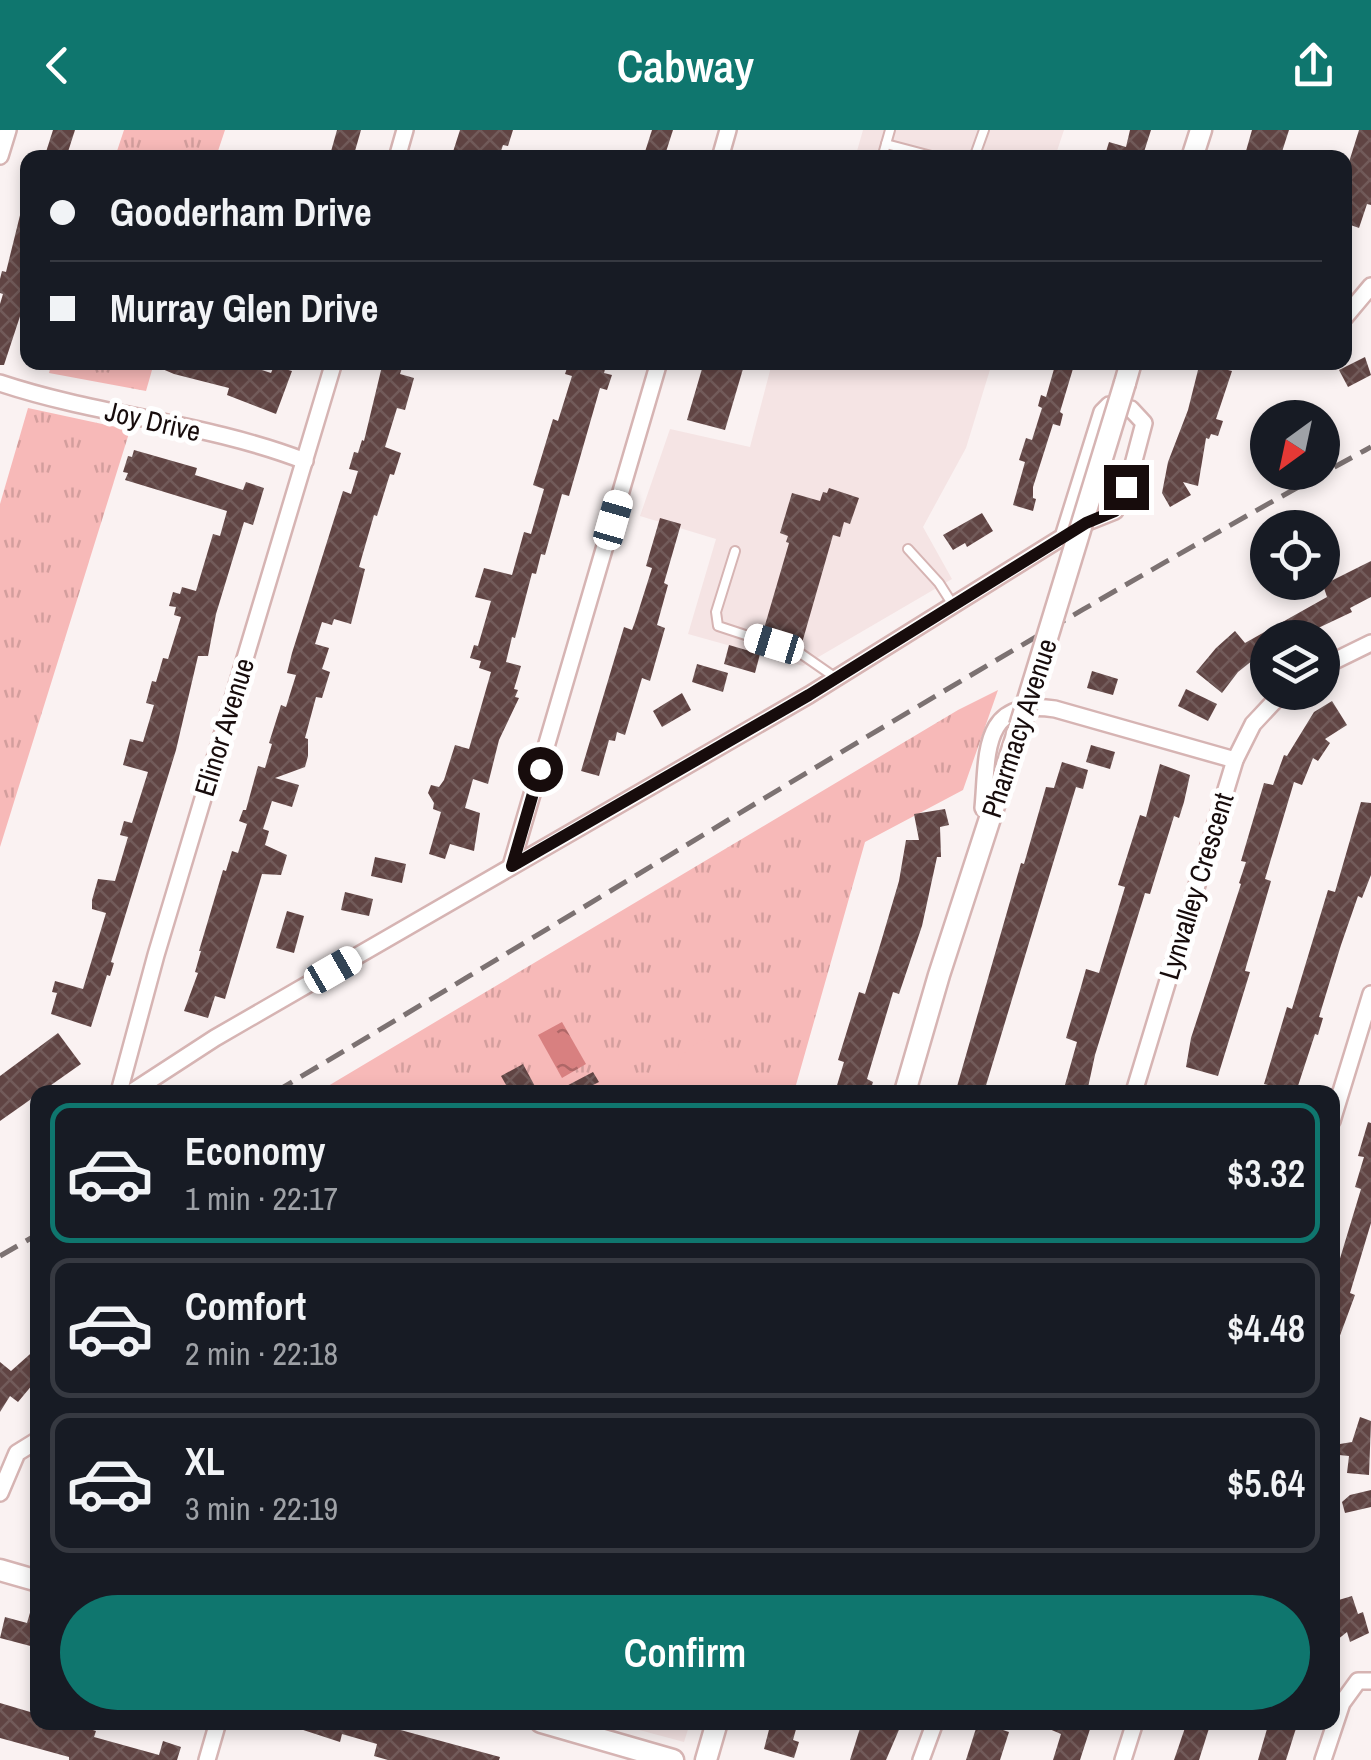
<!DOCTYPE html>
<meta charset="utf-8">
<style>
body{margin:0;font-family:"Archivo Narrow",sans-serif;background:#20242c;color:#f1f3f6;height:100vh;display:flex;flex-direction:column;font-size:38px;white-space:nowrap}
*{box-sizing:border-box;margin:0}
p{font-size:32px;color:#9ea1a6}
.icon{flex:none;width:55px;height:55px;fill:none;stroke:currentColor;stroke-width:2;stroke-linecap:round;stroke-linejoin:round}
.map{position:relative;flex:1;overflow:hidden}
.sheet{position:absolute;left:30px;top:955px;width:1310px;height:645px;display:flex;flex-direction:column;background:#171b24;border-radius:20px;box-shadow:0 5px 15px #0003}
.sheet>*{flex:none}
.top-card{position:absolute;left:20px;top:20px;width:1332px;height:220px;border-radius:20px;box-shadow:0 5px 15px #0003;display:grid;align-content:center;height:220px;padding:0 30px;background:#171b24}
.needle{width:65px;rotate:213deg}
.controls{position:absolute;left:1250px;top:270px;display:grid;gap:20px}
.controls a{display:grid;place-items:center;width:90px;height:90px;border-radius:50%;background:#171b24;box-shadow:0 5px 15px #0003;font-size:50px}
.end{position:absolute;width:45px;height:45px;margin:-22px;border:12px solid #170c0c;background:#fff;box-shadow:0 0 0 5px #fff}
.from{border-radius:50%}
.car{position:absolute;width:30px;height:60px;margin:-30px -15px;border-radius:12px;box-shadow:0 0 8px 2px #0007;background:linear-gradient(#fff 24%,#345 0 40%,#fff 0 76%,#345 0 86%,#fff 0)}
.top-card b{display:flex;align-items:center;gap:35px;height:95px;font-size:38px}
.top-card b+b{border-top:2px solid #363941}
.top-card i{width:25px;height:25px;background:#f1f3f6}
ul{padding:18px 0 0;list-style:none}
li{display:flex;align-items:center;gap:30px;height:140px;margin:0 20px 15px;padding:0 10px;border:5px solid #363941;border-radius:20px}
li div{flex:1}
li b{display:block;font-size:38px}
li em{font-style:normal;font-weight:600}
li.on{border-color:#0f766e}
li>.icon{width:90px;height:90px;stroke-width:1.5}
.action{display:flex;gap:20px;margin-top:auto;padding:20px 30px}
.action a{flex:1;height:115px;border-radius:60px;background:#0f766e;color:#fff;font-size:40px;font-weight:600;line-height:115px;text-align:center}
header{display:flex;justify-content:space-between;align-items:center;height:130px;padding:0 30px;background:#0f766e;color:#fff;font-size:45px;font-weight:600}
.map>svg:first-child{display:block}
.built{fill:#f5e4e4}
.grass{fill:url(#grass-tufts)}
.pitch{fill:#f7b9b8}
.water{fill:url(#water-ripples)}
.building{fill:url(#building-cross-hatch)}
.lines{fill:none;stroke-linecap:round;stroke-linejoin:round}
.service-casing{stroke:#d6b4b3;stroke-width:12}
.minor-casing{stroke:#d6b4b3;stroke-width:20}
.tertiary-casing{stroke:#d6b4b3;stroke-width:25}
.service{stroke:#fff;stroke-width:8}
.minor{stroke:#fff;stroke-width:15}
.tertiary{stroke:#fff;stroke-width:20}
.rail{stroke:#7c7272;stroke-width:5;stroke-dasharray:20 10;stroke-linecap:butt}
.tertiary-bridge-casing{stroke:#d6b4b3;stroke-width:25;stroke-linecap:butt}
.tertiary-bridge{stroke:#fff;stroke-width:20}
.route{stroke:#170c0c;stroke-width:12}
.labels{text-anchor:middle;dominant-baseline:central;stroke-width:10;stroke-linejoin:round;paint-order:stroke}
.street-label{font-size:28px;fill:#170c0c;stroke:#fff}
</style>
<header><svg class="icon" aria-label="back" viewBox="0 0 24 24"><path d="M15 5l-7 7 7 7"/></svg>Cabway<svg class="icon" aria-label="share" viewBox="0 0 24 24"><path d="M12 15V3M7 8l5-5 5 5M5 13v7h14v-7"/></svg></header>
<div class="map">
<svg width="1371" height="1630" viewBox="0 0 1371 1630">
<defs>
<pattern id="grass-tufts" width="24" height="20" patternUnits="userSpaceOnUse" patternTransform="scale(2.5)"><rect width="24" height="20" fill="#f7b9b8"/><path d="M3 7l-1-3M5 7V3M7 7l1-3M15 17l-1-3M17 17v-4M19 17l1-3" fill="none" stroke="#d39e9d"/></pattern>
<pattern id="water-ripples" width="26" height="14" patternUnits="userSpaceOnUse" patternTransform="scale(2.5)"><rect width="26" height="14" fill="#d88080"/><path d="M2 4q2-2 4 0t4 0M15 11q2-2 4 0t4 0" fill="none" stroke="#ae6767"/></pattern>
<pattern id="building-cross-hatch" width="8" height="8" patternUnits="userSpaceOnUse" patternTransform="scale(2.5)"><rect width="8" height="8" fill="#604443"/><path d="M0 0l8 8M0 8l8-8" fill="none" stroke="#725b5a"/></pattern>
</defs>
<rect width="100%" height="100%" fill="#faf2f2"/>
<!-- built -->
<g class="built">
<path d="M863 0H1064L1055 27 855 28Z"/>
<path d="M772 233H992L966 318 923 397 952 449 803 536 688 504 716 409 640 386 670 299 750 317Z"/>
<path d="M613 1593H690L684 1612Z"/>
</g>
<!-- grass -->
<g class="grass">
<path d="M124 0H225L216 27H115Z"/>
<path d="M52 233H154L146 261 49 243Z"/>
<path d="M28 278 130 300 0 717V374Z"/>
<path d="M998 560 963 660 865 712 794 962H318L958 580Z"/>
</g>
<!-- pitch -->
<path class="pitch" d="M705 909 721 920 730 937 725 954 728 962H675L679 958C674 931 682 920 705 909Z"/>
<!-- water -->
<path class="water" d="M562 892 586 934 562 948 538 905Z"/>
<!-- building -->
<g class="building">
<path d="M53 0H75L66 28 46 22Z"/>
<path d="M337 0H361L353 28 330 25Z"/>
<path d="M460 0H513L508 16 503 15 500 24 490 21 488 28H451Z"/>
<path d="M652 0H673L664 28H643Z"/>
<path d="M1130 0H1151L1144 22 1151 25V28H1104L1109 12 1126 17Z"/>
<path d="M1252 0H1289L1280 28H1244Z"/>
<path d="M1359 0H1371V75L1367 74 1359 98 1345 93V45Z"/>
<path d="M24 69H28V162L4 235H0V174L3 164 0 163V149L2 141 6 142Z"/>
<path d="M1365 227 1371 245 1348 257 1339 240Z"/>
<path d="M154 232H209L234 240 237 232 271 243 274 236 292 241 276 284 227 265 229 258 174 244 153 235Z"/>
<path d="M383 232H404L400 244 414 248 405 280 397 278 385 317 401 323 394 345 390 344 377 386 374 385 359 437 365 439 351 494 334 489 332 495 322 492 315 514 329 518 322 539 330 542 322 568 316 567 305 608 308 609V626L305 637 275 648 299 655 292 677 272 671 263 699 269 701 265 715 287 725 281 745 262 744 225 869 215 866 208 888 184 881 198 843 195 842 201 821H199L223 740 226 741 232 721 238 723 247 694 239 691 243 680H246L258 636 265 638 272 614 269 613 281 575 286 577 296 545 287 543 292 523 343 361 351 364 358 341 349 339 354 322 358 323 362 310 364 311Z"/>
<path d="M569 232H607L604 243 612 245 607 260 600 258 569 366 562 364 545 425 541 424 536 444 532 443 515 508 512 507 506 532 521 536 514 559 518 560 515 567 519 568 499 610 488 654 473 649 465 678 480 683 474 721 450 714 445 729 429 724 441 682 433 679 434 673 428 663 431 655 439 657 444 650 455 615 469 619 491 542 479 538 481 531 470 528 474 515 478 516 491 471 475 467 484 438 512 445 524 402 531 404 544 359 533 355 553 289 558 291 572 246 565 244Z"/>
<path d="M704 232H745L725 300 687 290Z"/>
<path d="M1056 232H1075L1060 282 1063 284 1060 296 1053 294 1033 357V368L1036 369 1033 381 1013 375 1025 332 1019 330 1026 308 1032 310 1042 278 1038 276 1041 265 1046 267Z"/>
<path d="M1200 232H1230L1228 240 1232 241 1216 289 1223 291 1218 306 1211 304 1209 309 1206 308 1198 356 1183 352 1191 365 1170 377 1162 363 1168 332 1188 280Z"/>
<path d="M134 320 197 338 195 345 243 360 246 352 264 358 253 395 244 392 216 484 208 526H198L176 620 111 832 114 833 110 846 107 845 91 897 51 884 57 863 52 862 55 851 83 859 106 783 92 779V770L98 749 115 751 128 707 120 705 124 691 132 693 148 642 123 635 130 609 143 612 154 575 146 573 152 551 156 552 163 528 168 529 181 487 174 485 176 477 169 476 173 462 180 464 182 457 196 461 213 404 220 406 227 381 125 350 128 343 123 342 128 326 132 327Z"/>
<path d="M829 358 859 368 850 394 844 392 840 407 833 405 802 513 763 502 789 413 786 412 788 406 780 403 792 363 820 371 823 362 827 363Z"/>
<path d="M982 383 993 401 967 417 965 413 953 420 943 405Z"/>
<path d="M660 388 681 394 664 453 668 455 657 495 665 498 650 551 642 548 625 605 617 602 615 611 609 610 599 646 581 641 624 497 632 500 635 492 652 438 646 436Z"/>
<path d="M1371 431V467L1350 478 1352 482 1297 508H1268V518L1238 542 1222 563 1196 542 1216 518 1235 501 1245 513 1327 467 1323 455Z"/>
<path d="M729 515 760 524 755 543 724 534Z"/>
<path d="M697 534 728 543 723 562 692 552Z"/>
<path d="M1092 541 1118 549 1113 565 1087 558Z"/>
<path d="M1186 559 1217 574 1208 591 1178 576Z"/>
<path d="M682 563 691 580 662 597 653 581Z"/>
<path d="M1332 571 1347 595 1325 609 1330 613 1318 631 1313 628 1302 655 1294 652 1265 749 1271 751 1246 837 1245 841 1250 842 1218 946 1186 937 1191 908 1241 754 1239 753 1246 732 1241 731 1264 653 1273 655 1284 625 1287 626 1314 582Z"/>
<path d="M1091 615 1115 622 1110 639 1086 632Z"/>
<path d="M1062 632 1088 640 1083 659 1076 657 984 962 956 960 1021 733 1024 734 1046 657 1054 658Z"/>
<path d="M1160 634 1190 645 1184 672 1179 688 1174 686 1150 764 1145 763 1095 925 1087 962H1063L1077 912 1066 908 1081 857 1086 839 1099 843 1125 757 1118 755 1140 685 1146 687Z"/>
<path d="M1361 672 1371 673V745L1362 768 1358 766 1341 815 1319 887 1323 888 1318 905 1315 904 1296 962 1264 954 1287 877 1292 879 1328 760 1335 762Z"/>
<path d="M945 679 949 695 940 697 941 727H937L922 796 899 864 893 862 867 949 873 952 870 962H835L844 932 838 930 859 862 865 864 881 812 899 751 906 710H919L914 684Z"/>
<path d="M375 727 406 734 402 753 371 746Z"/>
<path d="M345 762 373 769 369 786 341 780Z"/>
<path d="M287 781 304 786 294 823 276 818Z"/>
<path d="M58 903 81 934 0 991V946Z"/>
<path d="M523 934 538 962H510L501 946Z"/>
<path d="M593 942 599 952 579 962H555Z"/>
<path d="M1368 992 1371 993V1093L1350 1163 1355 1165 1335 1219 1332 1155 1361 1059 1355 1057 1364 1027 1358 1026Z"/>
<path d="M38 1217V1248L18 1272 10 1266 0 1282V1232L11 1241Z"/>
<path d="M1360 1287 1371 1291 1369 1345 1347 1343 1349 1326 1339 1325 1340 1314 1352 1312Z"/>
<path d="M1371 1360V1377L1345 1383 1342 1372 1350 1365Z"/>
<path d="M1352 1466 1358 1484 1363 1482 1369 1503 1350 1512 1347 1502 1332 1514V1472Z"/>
<path d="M34 1469 38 1470V1518L0 1508 5 1487 27 1493Z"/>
<path d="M0 1573 37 1584 35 1592H81L80 1596 96 1601 94 1607 159 1625 163 1611 181 1617 177 1630H69V1627L0 1608Z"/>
<path d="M292 1592H371L500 1627 499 1630H388L374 1626 377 1614 342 1604 340 1612 291 1596Z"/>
<path d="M771 1592H798L793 1610 799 1612 794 1628 764 1619Z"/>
<path d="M862 1592 901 1595 886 1630H850Z"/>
<path d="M978 1592 1009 1602 1000 1630H966Z"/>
<path d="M1033 1592H1080L1091 1596 1080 1630H1053L1061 1604Z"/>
<path d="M1187 1592H1211L1199 1630H1174Z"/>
<path d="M1269 1592H1298L1286 1630H1258Z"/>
</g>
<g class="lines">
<!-- service casing -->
<g class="service-casing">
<g id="service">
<path d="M886 14 939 28"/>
<path d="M882 28 890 0"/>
<path d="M974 28 984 0"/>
<path d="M908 419 939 453 953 475"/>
<path d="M735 421 716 482 718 496 800 523 836 548"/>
</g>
</g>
<!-- minor casing -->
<g class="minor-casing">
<g id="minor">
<path d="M0 26 8 0"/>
<path d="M397 28 405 0"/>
<path d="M720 28 728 0"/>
<path d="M1345 187 1371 156"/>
<path d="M0 253C99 286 207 293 305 331"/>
<path d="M1322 537 1371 513"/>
<path d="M983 678C988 625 980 567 1055 579L1235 630"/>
<path d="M511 736 659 232"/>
<path d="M119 962 156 825 334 232"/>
<path d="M132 962 215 908 809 565 1085 393 1115 381 1127 357 1144 293 1131 279 1109 275 1102 282 1063 407"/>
<path d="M1134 962 1235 630 1253 594 1283 562"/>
<path d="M1332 991 1371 864"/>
<path d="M0 1363 17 1323 38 1310"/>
<path d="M207 1630 218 1592"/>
<path d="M921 1630 935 1592"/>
<path d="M1123 1630 1135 1592"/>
<path d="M1323 1630 1342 1573 1358 1551H1371"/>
</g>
</g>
<!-- tertiary casing -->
<g class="tertiary-casing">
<g id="tertiary">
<path d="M1192 28 1201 0"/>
<path d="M1125 253 1131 232"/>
<path d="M905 962 939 845 1020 596"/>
<path d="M0 1440 38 1451"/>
<path d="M541 1592 673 1630"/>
<path d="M706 1630 717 1592"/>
</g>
</g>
<!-- service -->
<use href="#service" class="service"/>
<!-- minor -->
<use href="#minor" class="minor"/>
<!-- tertiary -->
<use href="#tertiary" class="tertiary"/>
<!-- rail -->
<g class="rail">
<path d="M275 962C640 746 999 520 1371 317"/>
<path d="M0 1126 38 1104"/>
</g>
<!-- tertiary-bridge casing -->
<g class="tertiary-bridge-casing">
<path id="tertiary-bridge" d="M1020 596 1125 253"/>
</g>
<!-- tertiary-bridge -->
<use href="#tertiary-bridge" class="tertiary-bridge"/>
</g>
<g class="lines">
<!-- route -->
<path class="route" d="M540 639 512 736 809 565 1086 393 1115 381 1126 357"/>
</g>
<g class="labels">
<!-- street labels -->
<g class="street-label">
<text transform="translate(153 291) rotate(13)">Joy Drive</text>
<text transform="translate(224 597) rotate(-73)">Elinor Avenue</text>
<text transform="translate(1019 598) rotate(-72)">Pharmacy Avenue</text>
<text transform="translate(1196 756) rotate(-73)">Lynvalley Crescent</text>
</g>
</g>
</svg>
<div class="controls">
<a><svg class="needle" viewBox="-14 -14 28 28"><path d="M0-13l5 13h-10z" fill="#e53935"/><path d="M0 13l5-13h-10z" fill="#9ea1a6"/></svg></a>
<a><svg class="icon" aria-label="locate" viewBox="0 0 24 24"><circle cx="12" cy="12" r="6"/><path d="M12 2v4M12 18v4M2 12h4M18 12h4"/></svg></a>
<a><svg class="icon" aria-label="layers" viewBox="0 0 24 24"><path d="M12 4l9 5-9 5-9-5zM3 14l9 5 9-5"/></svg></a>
</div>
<i class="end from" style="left:540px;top:639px"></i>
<i class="end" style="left:1126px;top:357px"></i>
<i class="car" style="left:613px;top:390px;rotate:16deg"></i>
<i class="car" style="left:774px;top:514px;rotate:287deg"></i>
<i class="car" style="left:333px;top:840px;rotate:60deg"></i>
<div class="top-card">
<b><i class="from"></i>Gooderham Drive</b>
<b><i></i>Murray Glen Drive</b>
</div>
<section class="sheet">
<ul>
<li class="on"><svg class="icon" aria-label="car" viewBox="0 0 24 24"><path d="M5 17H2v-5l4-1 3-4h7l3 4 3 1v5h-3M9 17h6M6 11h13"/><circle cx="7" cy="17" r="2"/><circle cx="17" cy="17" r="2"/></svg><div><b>Economy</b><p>1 min · 22:17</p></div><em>$3.32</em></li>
<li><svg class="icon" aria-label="car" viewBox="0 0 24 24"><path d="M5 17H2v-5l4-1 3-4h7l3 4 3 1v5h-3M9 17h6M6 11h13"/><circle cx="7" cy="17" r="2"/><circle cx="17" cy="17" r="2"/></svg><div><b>Comfort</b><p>2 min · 22:18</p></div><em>$4.48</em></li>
<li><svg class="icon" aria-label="car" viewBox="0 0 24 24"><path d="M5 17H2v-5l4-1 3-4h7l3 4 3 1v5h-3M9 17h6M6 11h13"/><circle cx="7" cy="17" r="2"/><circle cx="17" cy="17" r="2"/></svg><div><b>XL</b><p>3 min · 22:19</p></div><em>$5.64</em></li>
</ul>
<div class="action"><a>Confirm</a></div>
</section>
</div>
